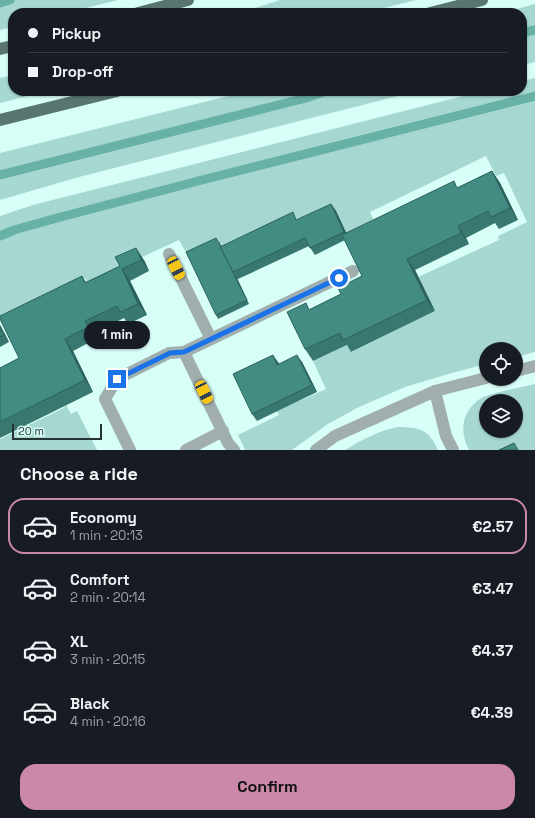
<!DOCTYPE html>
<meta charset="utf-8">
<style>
body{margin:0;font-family:"Space Grotesk",sans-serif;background:#242831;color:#f1f3f6;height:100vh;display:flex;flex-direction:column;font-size:15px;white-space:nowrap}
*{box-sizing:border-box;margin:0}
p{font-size:13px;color:#9ea1a6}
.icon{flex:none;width:22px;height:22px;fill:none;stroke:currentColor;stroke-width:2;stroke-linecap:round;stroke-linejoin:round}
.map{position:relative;height:450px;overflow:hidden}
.drawer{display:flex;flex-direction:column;background:#171b24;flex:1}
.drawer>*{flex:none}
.banner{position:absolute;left:8px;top:8px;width:519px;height:88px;border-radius:16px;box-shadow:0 1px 3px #0004;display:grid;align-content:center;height:88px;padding:0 20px;background:#171b24}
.controls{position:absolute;left:479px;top:342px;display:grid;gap:8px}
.controls a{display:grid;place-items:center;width:44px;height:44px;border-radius:50%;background:#171b24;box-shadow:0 1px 3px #0004;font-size:20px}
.scale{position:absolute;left:12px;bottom:10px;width:90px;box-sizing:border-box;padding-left:4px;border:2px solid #253432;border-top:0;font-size:11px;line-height:14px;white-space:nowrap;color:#253432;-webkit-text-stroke:3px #d8fef8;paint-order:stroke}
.end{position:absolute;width:18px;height:18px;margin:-9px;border:5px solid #1a73e8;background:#fff;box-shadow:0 0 0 2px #fff}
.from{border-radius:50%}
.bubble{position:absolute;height:28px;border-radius:14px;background:#171b24;box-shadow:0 1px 3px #0004;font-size:13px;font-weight:800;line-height:28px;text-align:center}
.car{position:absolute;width:12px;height:24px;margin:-12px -6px;border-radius:5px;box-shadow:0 0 3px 1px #0007;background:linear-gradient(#f5c518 24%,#345 0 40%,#f5c518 0 76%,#345 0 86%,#f5c518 0)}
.banner b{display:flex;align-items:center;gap:14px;height:38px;font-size:15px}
.banner b+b{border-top:1px solid #363941}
.banner i{width:10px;height:10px;background:#f1f3f6}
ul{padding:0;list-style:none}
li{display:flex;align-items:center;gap:12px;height:56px;margin:0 8px 6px;padding:0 12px;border:2px solid transparent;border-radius:16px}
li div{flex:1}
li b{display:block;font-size:15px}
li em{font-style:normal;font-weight:800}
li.selected{border-color:#cc88a8}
li>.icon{width:36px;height:36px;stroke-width:1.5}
h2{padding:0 20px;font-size:18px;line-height:48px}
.action{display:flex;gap:8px;margin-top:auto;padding:8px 20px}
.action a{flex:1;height:46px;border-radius:16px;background:#cc88a8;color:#111;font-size:16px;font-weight:800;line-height:46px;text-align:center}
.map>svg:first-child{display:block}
.green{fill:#a6d8d1;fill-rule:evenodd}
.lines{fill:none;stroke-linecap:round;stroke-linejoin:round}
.stream{stroke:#68b1a7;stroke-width:9}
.minor{stroke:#a0afad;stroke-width:12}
.major{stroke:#597571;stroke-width:12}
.wall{fill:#397871}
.shaded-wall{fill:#2e625c}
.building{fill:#428c83;stroke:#2e625c}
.route{stroke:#1a73e8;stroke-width:5}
</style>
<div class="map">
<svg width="535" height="450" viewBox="0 0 535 450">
<rect width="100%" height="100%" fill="#d8fef8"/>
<!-- green -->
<g class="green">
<path d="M0 0H118L66 13H13V27L0 30Z"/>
<path d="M280 0H416L364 13H239Z"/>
<path d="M535 4V62L522 65V13H501Z"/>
<path d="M13 75V91H47L0 103V78Z"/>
<path d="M535 78V352L516 357V349H486V364L452 373 405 387 359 407 328 424 292 450H245L238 435 279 415 277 411 326 389 313 361 348 345 352 352 435 311 418 277 499 240 498 236 527 222 504 173 496 176 486 156 370 212 379 232 346 234 225 254 188 256 179 240 129 263 90 288 85 278 0 319V216L33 205 483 91H522V81Z"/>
<path d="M248 91H418L79 177 0 200V153Z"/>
<path d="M535 384V450H469C460 433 461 415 476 402 478 400 481 398 483 397 500 391 518 388 535 384ZM486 401H516V431H486Z"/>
<path d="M66 405 71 414 77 411 97 450H0V439L64 408Z"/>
<path d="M398 427C420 427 429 430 438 450H345C362 440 379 430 398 427Z"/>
</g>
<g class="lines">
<!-- stream -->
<g class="stream">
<path d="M0 3 10 0"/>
<path d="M522 33 535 30"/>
<path d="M0 175 306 98 326 91"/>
<path d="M0 236 14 230 57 218 202 180 535 96"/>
</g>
<!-- minor -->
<g class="minor">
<path d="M169 254 211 339"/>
<path d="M516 371 535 366"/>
<path d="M435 391 446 436 453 450"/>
<path d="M130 450 105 399 117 379 169 353 184 352"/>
<path d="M186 450 223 431"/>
<path d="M234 450 228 443 184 352 353 271"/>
<path d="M316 450 335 436 435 391 486 378"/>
</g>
<!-- major -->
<g class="major">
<path d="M138 13 188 0"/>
<path d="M430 13 482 0"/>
<path d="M0 49 13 46"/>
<path d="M0 120 117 91"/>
</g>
</g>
<!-- wall -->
<g class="wall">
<path d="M492 171 500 183 518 220 499 229 495 223 466 238 469 244 415 270 435 311 351 352 347 345 313 361 305 349 310 309 341 294 362 276 345 240 315 255 309 246 238 279 237 278 249 304 218 319 216 315 219 241 221 246 298 220 331 204 336 211 346 233 459 187Z"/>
<path d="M115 257 144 260 149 271 130 281 147 315 128 324 124 318 94 333 96 339 73 351 93 392 0 438V368L19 358 82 276 86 282 120 266Z"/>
<path d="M0 325 9 342 0 347Z"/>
<path d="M278 362 279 364 302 362 317 392 257 421 252 414Z"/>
</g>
<!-- shaded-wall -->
<g class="shaded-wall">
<path d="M492 171 500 183 518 220 510 208Z"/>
<path d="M331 204 336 211 349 239 344 232Z"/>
<path d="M458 226 466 238 469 244 461 233Z"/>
<path d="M136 248 144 260 149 271 141 260Z"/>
<path d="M407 259 415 270 435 311 427 300Z"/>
<path d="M122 269 130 281 147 315 138 304Z"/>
<path d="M234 274 237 278 249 304Z"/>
<path d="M85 321 94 333 96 339 88 327Z"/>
<path d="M0 325 9 342 4 335 0 328Z"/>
<path d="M65 339 73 351 93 392 85 380Z"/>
<path d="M273 355 278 362 282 372 277 365Z"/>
<path d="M297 355 302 362 317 392 312 385Z"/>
</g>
<!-- building -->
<g class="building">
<path d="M492 171 510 208 491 217 488 211 458 226 461 233 407 259 427 300 343 340 340 333 305 349 287 312 306 303 309 310 341 294 338 288 362 276 342 235 454 181 457 188Z"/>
<path d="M331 204 344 232 310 248 305 238 233 272 220 247 293 212 296 220Z"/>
<path d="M216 238 221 247H220L247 300 216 315 186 252Z"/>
<path d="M136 248 141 260 122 269 138 304 120 312 117 306 85 321 88 327 65 339 85 380 0 422V368L19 358 0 319V316L82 276 85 283 120 266 115 257Z"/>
<path d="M0 328 4 335 0 337Z"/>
<path d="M273 355 277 365 297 355 312 385 252 414 233 374Z"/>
<path d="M514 443 518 450H499Z"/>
</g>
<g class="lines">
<!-- route -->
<path class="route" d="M117 379 170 353 184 352 339 278"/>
</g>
</svg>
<div class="controls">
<a><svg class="icon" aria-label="locate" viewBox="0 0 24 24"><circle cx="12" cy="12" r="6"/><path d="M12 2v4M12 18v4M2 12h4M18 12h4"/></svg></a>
<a><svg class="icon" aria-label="layers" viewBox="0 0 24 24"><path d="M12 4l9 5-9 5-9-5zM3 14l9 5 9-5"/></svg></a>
</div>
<div class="scale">20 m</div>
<i class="end from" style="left:339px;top:278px"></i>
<i class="end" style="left:117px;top:379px"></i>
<div class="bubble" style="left:84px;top:321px;width:66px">1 min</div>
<i class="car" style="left:176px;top:268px;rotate:154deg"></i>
<i class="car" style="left:204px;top:392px;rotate:154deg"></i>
<div class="banner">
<b><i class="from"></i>Pickup</b>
<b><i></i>Drop-off</b>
</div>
</div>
<section class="drawer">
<h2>Choose a ride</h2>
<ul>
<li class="selected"><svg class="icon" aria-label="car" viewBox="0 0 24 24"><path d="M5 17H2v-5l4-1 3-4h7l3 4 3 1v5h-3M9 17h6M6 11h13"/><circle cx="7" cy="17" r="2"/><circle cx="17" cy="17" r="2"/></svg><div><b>Economy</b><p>1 min · 20:13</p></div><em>€2.57</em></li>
<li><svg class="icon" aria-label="car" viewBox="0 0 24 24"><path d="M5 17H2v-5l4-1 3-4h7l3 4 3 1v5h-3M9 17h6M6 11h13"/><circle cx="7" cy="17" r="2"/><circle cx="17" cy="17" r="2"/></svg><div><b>Comfort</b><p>2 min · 20:14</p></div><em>€3.47</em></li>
<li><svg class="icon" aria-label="car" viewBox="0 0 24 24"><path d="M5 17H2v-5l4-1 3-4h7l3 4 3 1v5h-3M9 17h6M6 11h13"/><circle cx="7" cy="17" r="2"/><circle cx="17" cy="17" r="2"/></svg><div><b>XL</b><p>3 min · 20:15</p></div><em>€4.37</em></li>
<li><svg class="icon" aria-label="car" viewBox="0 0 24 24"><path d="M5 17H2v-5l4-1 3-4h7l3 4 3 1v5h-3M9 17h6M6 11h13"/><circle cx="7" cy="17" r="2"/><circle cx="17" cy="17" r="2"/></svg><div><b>Black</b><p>4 min · 20:16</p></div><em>€4.39</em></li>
</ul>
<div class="action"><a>Confirm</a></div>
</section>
